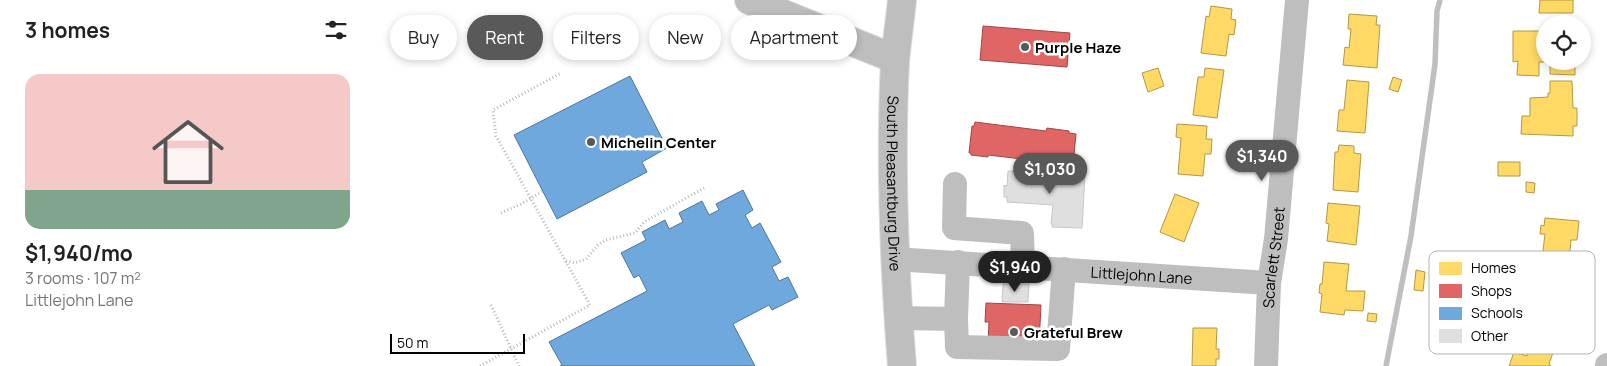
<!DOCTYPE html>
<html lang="en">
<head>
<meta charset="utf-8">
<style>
  body { margin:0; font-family:Manrope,sans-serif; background:#f6f6f6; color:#222; height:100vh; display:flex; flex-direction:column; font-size:19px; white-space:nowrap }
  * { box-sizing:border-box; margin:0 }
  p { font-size:16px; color:#767676 }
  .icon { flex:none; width:28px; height:28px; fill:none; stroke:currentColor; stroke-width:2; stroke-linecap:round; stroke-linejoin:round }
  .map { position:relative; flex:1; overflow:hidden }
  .side { display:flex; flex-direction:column; background:#fff; width:375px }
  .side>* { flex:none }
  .guide { position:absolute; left:15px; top:15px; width:475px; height:45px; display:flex; gap:10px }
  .buttons { position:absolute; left:1161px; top:15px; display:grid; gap:10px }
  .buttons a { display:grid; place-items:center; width:55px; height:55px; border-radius:50%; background:#fff; box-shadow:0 2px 8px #0003; font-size:25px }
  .scale { position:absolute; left:15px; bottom:12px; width:135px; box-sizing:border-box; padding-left:5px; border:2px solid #000; border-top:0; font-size:14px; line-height:18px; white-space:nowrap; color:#000; -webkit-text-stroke:4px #fff; paint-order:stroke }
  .price { position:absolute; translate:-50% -42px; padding:0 11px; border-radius:18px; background:#595959; color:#fff; font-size:16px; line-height:32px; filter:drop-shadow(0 1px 2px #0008) }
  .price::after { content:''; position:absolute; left:50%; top:30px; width:15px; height:11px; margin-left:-8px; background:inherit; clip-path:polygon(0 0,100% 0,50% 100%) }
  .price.current { background:#222; color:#fff }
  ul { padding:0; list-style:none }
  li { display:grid; align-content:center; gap:10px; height:265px; padding:0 25px }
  li span { display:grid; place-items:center; height:155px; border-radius:15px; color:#555 }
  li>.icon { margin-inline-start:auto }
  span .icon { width:90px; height:90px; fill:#fffc; stroke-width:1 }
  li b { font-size:21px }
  h2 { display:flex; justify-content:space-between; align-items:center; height:60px; padding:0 25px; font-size:21px }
  .tag { padding:0 18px; border-radius:22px; background:#fff; box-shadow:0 2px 8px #0003; font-size:18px; line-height:45px }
  .tag.current { background:#595959; color:#fff }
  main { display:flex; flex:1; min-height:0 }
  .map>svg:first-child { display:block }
  .homes { fill:#ffd966; stroke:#b29847 }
  .shops { fill:#e06666; stroke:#9d4747 }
  .schools { fill:#6fa8dc; stroke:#4e769a }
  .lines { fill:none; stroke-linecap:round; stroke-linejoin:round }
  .stream { stroke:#bfbfbf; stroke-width:5.5 }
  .building { fill:#dfdfdf; stroke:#c7c7c7 }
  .major-casing { stroke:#dbdbdb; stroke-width:30 }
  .path { stroke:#b9b9b9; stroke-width:3; stroke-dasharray:1 2.5; stroke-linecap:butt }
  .minor { stroke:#bebebe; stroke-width:24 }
  .major { stroke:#bebebe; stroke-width:28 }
  .poi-dot { fill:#595959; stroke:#fff; stroke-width:2 }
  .labels { text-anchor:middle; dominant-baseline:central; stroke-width:5; stroke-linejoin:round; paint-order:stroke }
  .poi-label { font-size:15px; font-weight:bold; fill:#000; stroke:#fff; text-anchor:start }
  .street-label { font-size:15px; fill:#000; stroke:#fff }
  .key { fill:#fff; stroke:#b2b2b2; stroke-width:1 }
  .key-label { font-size:14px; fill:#000 }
</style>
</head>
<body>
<main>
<section class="side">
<h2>3 homes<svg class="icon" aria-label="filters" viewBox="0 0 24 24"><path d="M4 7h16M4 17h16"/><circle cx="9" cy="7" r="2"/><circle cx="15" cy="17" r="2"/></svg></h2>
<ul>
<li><span style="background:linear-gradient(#f6c9c9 75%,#7fa58c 0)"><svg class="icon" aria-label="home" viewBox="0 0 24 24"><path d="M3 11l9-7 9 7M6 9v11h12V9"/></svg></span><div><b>$1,940/mo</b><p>3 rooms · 107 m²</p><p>Littlejohn Lane</p></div></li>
</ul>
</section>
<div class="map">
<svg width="1232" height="366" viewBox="0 0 1232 366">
  <rect width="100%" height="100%" fill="#fff"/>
  <path class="homes" d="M1165 0H1198V13H1164Z
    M836 6 857 9 856 19 861 20 859 35 854 34 851 56 826 53 831 16 834 17Z
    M974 14 1002 16 1001 25H1005L1002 68 968 65 970 47 974 48 976 29H973Z
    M1138 31H1170V62H1164V76L1142 75 1143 61 1138 62Z
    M1175 61H1200V75L1175 74Z
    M783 68 789 86 773 92 767 73Z
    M830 68 849 70 842 118 818 115 823 77H829Z
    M1018 77 1027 80 1023 92 1014 89Z
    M972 80 994 82 990 133 962 131 964 110H969Z
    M1175 81H1197L1198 108H1202V126H1198V136L1146 134 1147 116H1155V98L1173 97V93H1175Z
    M802 124 832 126 831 139H837L836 154H830L828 176 803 174 806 138 801 137Z
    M964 145 979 146V153L986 154 983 192 958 190 960 152H963Z
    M1123 162H1145V176H1123Z
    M1151 182 1160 183 1159 193 1151 192Z
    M800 194 824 203 809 242 785 232Z
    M953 203 985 206 981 245 952 241 954 224 951 223Z
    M1170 218 1204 221 1202 240H1196L1194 262 1167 259 1170 234H1165L1166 225 1169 226Z
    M949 262 974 264 971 291H990L988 311 970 310 969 315 945 312 947 294 944 293 945 284H947Z
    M1041 270 1050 272 1048 291 1039 290Z
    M993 313 1002 314 1001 322 992 321Z
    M818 328H842L841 349H844V359H841V366H817Z
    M1158 340 1180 347 1174 364 1176 366H1134L1139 352 1152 356Z"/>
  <path class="shops" d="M608 26 695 33 692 67 605 60Z
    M600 122 671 131 672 128 694 131V133L701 134 698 165 613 155V157L596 155V153H594L597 126H599Z
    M611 303 666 305 664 345 613 343 614 322H610Z"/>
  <path class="schools" d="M255 76 292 148 267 162 272 172 182 219 139 135Z
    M368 190 378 210 370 215 377 228 385 223 406 262 397 267 404 281 413 277 423 297 397 310 394 305 358 324 380 366H185L187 365 174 342 272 291 264 275 259 278 246 253 271 240 267 232 290 220 294 229 308 222 304 213 327 201 334 215 344 210 341 204Z"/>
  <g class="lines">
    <path class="stream" d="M1011 366 1036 236 1060 64 1062 11 1065 0"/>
  </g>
  <path class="building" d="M633 171 710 175 707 228 677 227 678 225 676 224 678 205 632 202V197H629V185L632 186Z
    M628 284H654L653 302H627Z"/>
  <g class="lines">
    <g class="major-casing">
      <g id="major">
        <path d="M374 0 520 59"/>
        <path id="s3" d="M527 0C525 20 522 40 520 61 515 162 519 265 527 366"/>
      </g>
    </g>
    <path class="path" d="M126 213 146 204 168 191
      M191 261 200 263 211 259 223 245 231 240 260 233 269 222 329 188
      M116 305 144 366
      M105 366 215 305 121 136 118 110 186 73"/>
    <g class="minor">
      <path d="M580 184 579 228 647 233 648 266"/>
      <path id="s1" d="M519 259 894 283"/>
      <path d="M523 318 581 319 583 262"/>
      <path d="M581 319 582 347 683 349 689 269"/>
      <path id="s2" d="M891 366 894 283 901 239 922 0"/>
      <path d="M1232 366V365"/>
    </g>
    <use href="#major" class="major"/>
  </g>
  <g class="poi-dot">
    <circle cx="650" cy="47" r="5"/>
    <circle cx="216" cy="142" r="5"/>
    <circle cx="639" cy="332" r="5"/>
  </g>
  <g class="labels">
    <g class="poi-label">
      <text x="660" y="47">Purple Haze</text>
      <text x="226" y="142">Michelin Center</text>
      <text x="649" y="332">Grateful Brew</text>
    </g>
    <g class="street-label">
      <text stroke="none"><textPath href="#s3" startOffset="184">South Pleasantburg Drive</textPath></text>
      <text stroke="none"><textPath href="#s2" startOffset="109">Scarlett Street</textPath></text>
      <text stroke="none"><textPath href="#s1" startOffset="248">Littlejohn Lane</textPath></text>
    </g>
  </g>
  <rect x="1054" y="251" width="166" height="103" rx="8" class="key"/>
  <rect x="1064" y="262" width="23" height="13" fill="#ffd966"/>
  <rect x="1064" y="284" width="23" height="14" fill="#e06666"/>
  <rect x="1064" y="307" width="23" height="13" fill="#6fa8dc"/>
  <rect x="1064" y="329" width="23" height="14" fill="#dfdfdf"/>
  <g class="key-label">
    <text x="1096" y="273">Homes</text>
    <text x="1096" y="296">Shops</text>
    <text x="1096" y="318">Schools</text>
    <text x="1096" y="341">Other</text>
  </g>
</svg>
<div class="buttons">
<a><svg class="icon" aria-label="locate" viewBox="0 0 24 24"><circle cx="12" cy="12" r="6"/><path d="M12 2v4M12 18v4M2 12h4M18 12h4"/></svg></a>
</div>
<div class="scale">50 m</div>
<b class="price" style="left:887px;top:182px">$1,340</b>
<b class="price" style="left:675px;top:195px">$1,030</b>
<b class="price current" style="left:640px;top:293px">$1,940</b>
<div class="guide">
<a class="tag">Buy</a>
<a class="tag current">Rent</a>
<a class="tag">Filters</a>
<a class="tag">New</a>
<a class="tag">Apartment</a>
</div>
</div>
</main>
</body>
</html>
